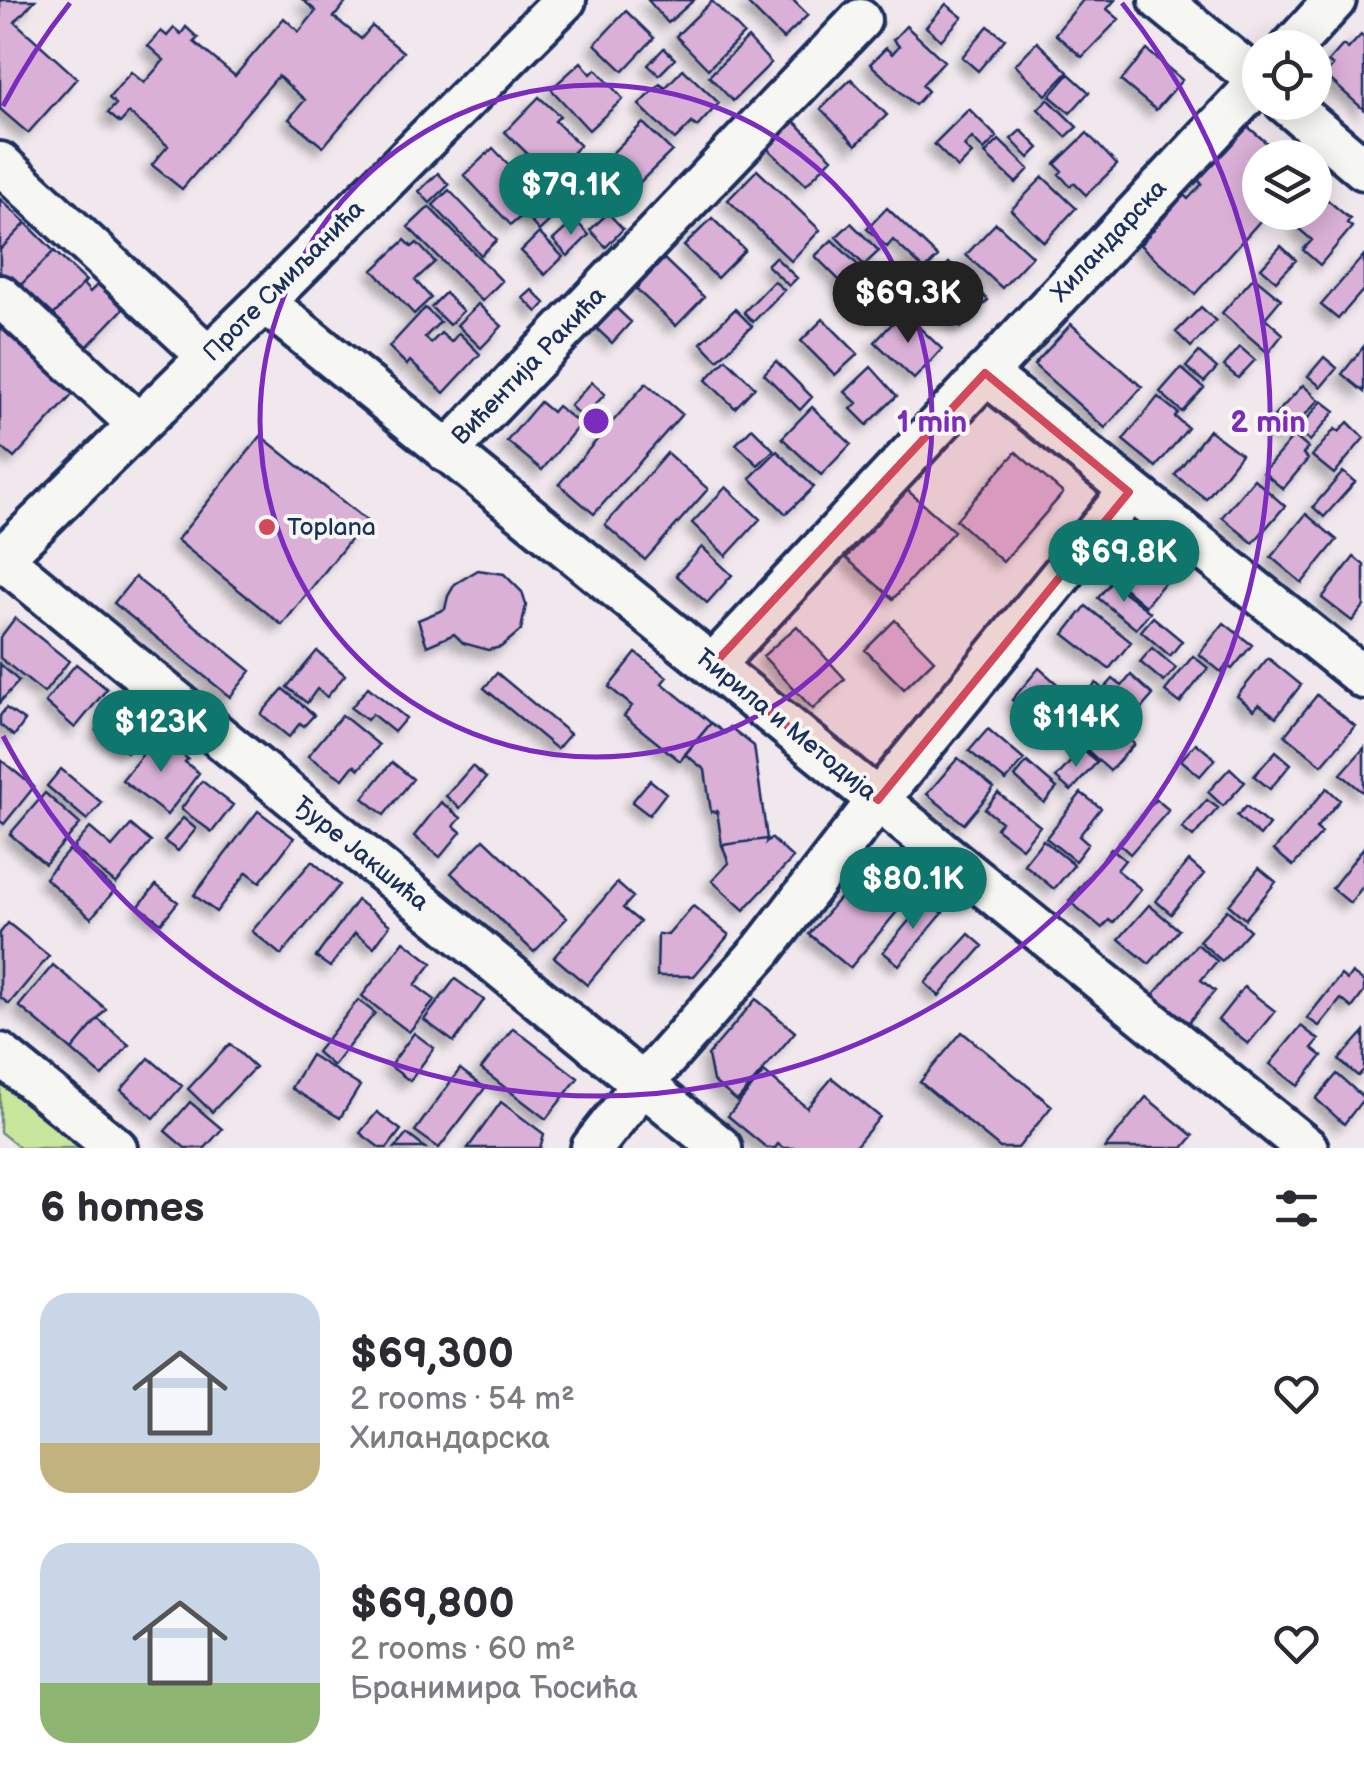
<!DOCTYPE html>
<html lang="en">
<head>
<meta charset="utf-8">
<style>
  body { margin:0; font-family:"Balsamiq Sans",sans-serif; background:#f2f2f3; color:#2b2b33; height:100vh; display:flex; flex-direction:column; font-size:38px; white-space:nowrap }
  * { box-sizing:border-box; margin:0 }
  p { font-size:32px; color:#7c7c81 }
  .icon { flex:none; width:55px; height:55px; fill:none; stroke:currentColor; stroke-width:2; stroke-linecap:round; stroke-linejoin:round }
  .map { position:relative; height:1148px; overflow:hidden }
  .drawer { display:flex; flex-direction:column; background:#fff; flex:1 }
  .drawer>* { flex:none }
  .controls { position:absolute; left:1242px; top:30px; display:grid; gap:20px }
  .controls a { display:grid; place-items:center; width:90px; height:90px; border-radius:50%; background:#fff; box-shadow:0 5px 25px #0003; font-size:50px }
  .price { position:absolute; translate:-50% -85px; padding:0 22px; border-radius:35px; background:#0f766e; color:#fff; font-size:32px; line-height:65px; filter:drop-shadow(0 2px 5px #0008) }
  .price::after { content:''; position:absolute; left:50%; top:60px; width:30px; height:22px; margin-left:-15px; background:inherit; clip-path:polygon(0 0,100% 0,50% 100%) }
  .price.active { background:#222; color:#fff }
  ul { padding:0; list-style:none }
  li { display:flex; align-items:center; gap:30px; height:250px; padding:0 40px }
  li span { display:grid; place-items:center; flex:none; width:280px; height:200px; border-radius:30px; color:#555 }
  li>.icon { margin-inline-start:auto }
  span .icon { width:120px; height:120px; fill:#fffc; stroke-width:1 }
  li b { font-size:42px }
  h2 { display:flex; justify-content:space-between; align-items:center; height:120px; padding:0 40px; font-size:42px }
  .map>svg:first-child { display:block }
  .green { fill:#c9e69d; stroke:#728a7e; stroke-width:2.5 }
  .building { fill:#dab0d7; stroke:#1b2f5e; stroke-width:2.5; filter:url(#shadow) }
  .lines { fill:none; stroke-linecap:round; stroke-linejoin:round }
  .minor-casing { stroke:#1b2f5e; stroke-width:48 }
  .minor { stroke:#f6f6f2; stroke-width:40 }
  .marked { fill:#d1495b; fill-opacity:0.2; stroke:#d1495b; stroke-width:8; stroke-linejoin:round }
  .ring { fill:none; stroke:#7b2cbf; stroke-width:5 }
  .poi-dot { fill:#d1495b; stroke:#f6f6f2; stroke-width:4 }
  .labels { text-anchor:middle; dominant-baseline:central; stroke-width:8; stroke-linejoin:round; paint-order:stroke }
  .street-label { font-size:25px; fill:#1b2f5e; stroke:#f6f6f2 }
  .poi-label { font-size:25px; fill:#1b2f5e; stroke:#f6f6f2; text-anchor:start }
  .centre { fill:#7b2cbf; stroke:#f6f6f2; stroke-width:5 }
  .ring-label { font-size:30px; text-anchor:middle; font-weight:bold; fill:#7b2cbf; stroke:#f6f6f2; stroke-width:8; stroke-linejoin:round; paint-order:stroke }
</style>
</head>
<body>
<div class="map">
<svg width="1364" height="1148" viewBox="0 0 1364 1148">
  <defs>
    <filter id="shadow"><feDropShadow dx="-7" dy="7" stdDeviation="5" flood-color="#0004"/></filter>
  </defs>
  <rect width="100%" height="100%" fill="#f0e8ed"/>
  <filter id="ink" filterUnits="userSpaceOnUse"><feTurbulence type="fractalNoise" baseFrequency=".01" numOctaves="2"/><feDisplacementMap in="SourceGraphic" scale="20" xChannelSelector="R" yChannelSelector="G"/><feConvolveMatrix kernelMatrix="1 2 1 2 8 2 1 2 1" color-interpolation-filters="sRGB"/></filter>
  <g filter="url(#ink)">
    <path class="green" d="M0 1067 99 1148H20L0 1132Z"/>
    <path class="building" d="M0 0H35L15 22 77 78 28 133 0 109Z
      M303 0H348L334 17 361 39 372 26 403 52 323 147 289 119 305 100 278 76 182 189 152 165 168 146 129 113 120 123 108 113 116 104 109 98 131 72 144 83 164 60 148 46 161 31 167 36 174 28 181 34 186 27 198 38 194 42 235 76 284 18 299 32 316 11Z
      M648 0H694L668 23Z
      M752 0H793L808 15 783 39 748 4Z
      M1083 0H1115L1107 9 1119 19 1082 57 1055 34Z
      M712 1 744 34 708 69 676 36Z
      M946 4 962 17 941 40 926 27Z
      M626 11 654 38 623 71 595 44Z
      M906 26 944 61 922 85 928 91 915 105 870 64 886 48 892 54 899 46 893 40Z
      M988 26 1005 39 978 71 962 57Z
      M1361 35 1364 38V110L1325 75 1333 66 1328 62 1343 45 1348 49Z
      M748 38 771 63 733 101 709 76Z
      M1037 42 1068 72 1046 95 1015 65Z
      M664 48 675 59 659 75 648 65Z
      M1147 50 1182 80 1156 110 1121 81Z
      M581 62 591 74 596 69 623 99 589 130 551 89Z
      M683 69 719 103 697 127 692 123 675 140 639 105 660 84 665 88Z
      M1069 74 1089 92 1070 113 1050 96Z
      M851 79 887 115 856 145 821 109Z
      M539 97 560 116 555 121 580 145 573 152 588 166 565 190 505 132Z
      M1048 99 1077 127 1066 137 1038 109Z
      M969 109 997 137 984 150 972 138 964 146 972 154 958 168 934 144Z
      M794 121 832 158 806 185 768 149Z
      M643 123 672 151 635 187 607 158Z
      M1246 125 1268 144 1264 149 1274 158H1260V212H1268L1195 294 1140 245 1184 195 1188 199 1202 184 1197 179Z
      M1021 130 1039 148 1029 158 1011 139Z
      M1087 133 1117 165 1086 195 1074 183 1070 186 1059 174 1062 171 1055 164Z
      M999 140 1029 169 1016 183 985 154Z
      M493 148 556 215 539 231 524 214 511 225 464 175Z
      M597 164 627 189 611 208 581 183Z
      M757 170 820 230 791 261 728 200Z
      M438 173 449 185 430 203 419 191Z
      M1043 177 1076 208 1044 242 1011 210Z
      M449 190 497 240 481 255 433 205Z
      M1324 197 1350 219 1347 223 1352 227 1320 265 1303 250 1312 240 1298 228 1311 212H1315Z
      M0 199 26 223 0 250Z
      M429 207 502 281 482 301 408 227Z
      M887 208 938 257 925 270 893 240 887 247 867 229Z
      M608 213 623 229 606 247 590 230Z
      M712 218 745 250 717 278 684 246Z
      M575 220 589 235 568 256 553 240Z
      M26 223 54 251 14 292 0 278V250Z
      M851 223 879 251 864 265 836 237Z
      M996 223 1032 256 1002 288 966 255Z
      M539 233 563 257 545 275 521 251Z
      M405 240 412 247 417 243 435 262 415 280 431 298 414 314 373 270Z
      M832 240 861 268 844 285 815 256Z
      M1281 246 1296 260 1276 281 1261 268Z
      M54 251 86 281 45 324 14 292Z
      M1364 255V289L1338 319 1321 305Z
      M775 257 797 278 789 286 767 265Z
      M664 259 704 297 676 326 636 289Z
      M949 263 988 300 961 328 922 292Z
      M867 270 894 299 877 314 868 305 864 307 846 288Z
      M1254 277 1281 299 1265 318 1283 334 1268 353 1222 313Z
      M774 281 784 290 753 322 744 312Z
      M100 282 126 306 79 355 45 324 83 284 90 292Z
      M532 290 545 303 537 312 523 298Z
      M445 293 463 311 449 325 431 307Z
      M478 304 502 326 481 348 457 325Z
      M614 306 631 322 612 343 595 327Z
      M1201 307 1216 321 1191 347 1176 332Z
      M425 308 440 322 425 337 431 343 441 333 451 342 459 333 480 354 444 393 410 361 407 365 389 347Z
      M735 309 752 326 718 360 701 343Z
      M903 312 942 349 914 379 875 342Z
      M823 319 858 354 835 375 801 341Z
      M1071 324 1142 387 1105 428 1034 365Z
      M0 327 73 394 14 458 0 446Z
      M1364 346V392L1342 374Z
      M1240 347 1255 360 1238 378 1224 366Z
      M1199 352 1217 368 1204 382 1186 367Z
      M1324 357 1337 368 1321 387 1308 376Z
      M726 359 755 387 735 408 706 380Z
      M776 361 812 397 800 410 764 374Z
      M871 367 897 396 867 425 851 409 857 403 845 392Z
      M1181 368 1204 388 1182 412 1160 392Z
      M592 382 605 394 583 418 570 406Z
      M646 383 682 414 594 514 559 484Z
      M1303 385 1319 400 1283 438 1267 424Z
      M1158 397 1178 413 1175 417 1188 428 1156 467 1123 440Z
      M1322 401 1335 411 1310 441 1298 430Z
      M540 402 552 412 557 406 580 424 542 470 507 441Z
      M812 407 851 444 821 475 782 438Z
      M1348 422 1364 438 1334 474 1312 456 1335 429 1339 432Z
      M752 428 774 450 758 465 736 444Z
      M1209 430 1241 454 1206 499 1175 475Z
      M261 436 366 520 282 625 177 540Z
      M1294 436 1308 448 1303 454 1308 459 1283 489 1263 472Z
      M777 451 814 487 786 514 750 478Z
      M1016 452 1063 493 1003 562 956 520Z
      M667 453 708 489 645 560 605 525Z
      M1343 472 1355 482 1324 517 1313 507Z
      M1254 479 1285 506 1253 543 1222 517Z
      M726 487 760 519 726 556 692 523Z
      M907 490 954 531 893 599 846 558Z
      M1306 514 1337 540 1302 583 1271 557Z
      M702 547 732 575 707 603 676 575Z
      M1136 547 1171 575 1145 606 1111 577Z
      M1354 557 1364 565V606L1352 621 1322 598Z
      M478 570 504 574 522 592 526 605 521 630 501 647 488 650 463 643 454 634 427 646 418 620 445 609 448 596 455 584Z
      M135 577 251 671 230 697 114 603Z
      M1111 582 1150 612 1136 629 1098 598Z
      M1086 606 1131 642 1109 669 1064 634Z
      M1153 617 1182 641 1170 656 1141 631Z
      M15 618 69 661 44 693 0 658V638Z
      M895 620 934 660 904 689 865 650Z
      M1224 623 1252 645 1232 669 1226 665 1221 672 1199 654Z
      M797 626 845 679 813 709 763 656Z
      M1152 648 1176 668 1164 682 1140 662Z
      M317 651 345 675 327 697 317 689 307 703 287 687Z
      M636 653 667 677 662 683 711 723 680 761 624 716 632 706 609 687Z
      M1193 656 1208 668 1180 703 1165 691Z
      M1268 658 1301 685 1276 717 1259 704 1254 710 1237 696Z
      M0 664 19 681 0 702Z
      M76 664 107 689 75 728 45 702Z
      M1039 668 1070 695 1043 726 1012 700Z
      M497 673 570 734 557 749 484 688Z
      M1131 675 1153 695 1123 729 1085 695 1096 683 1103 690 1113 679 1122 686Z
      M368 687 406 718 394 732 372 714 367 720 351 708Z
      M283 689 314 715 304 726 300 723 289 737 261 714Z
      M1317 695 1355 726 1322 765 1285 735Z
      M1080 696 1134 744 1110 771 1087 750 1095 741 1064 714Z
      M118 699 149 721 127 752 96 731Z
      M6 708 25 721 14 736 0 725V716Z
      M342 715 379 745 359 769 354 765 343 779 308 756Z
      M711 723 725 733 730 727 754 746 767 839 722 845 717 811 711 812 705 770 685 754Z
      M988 729 1024 760 1006 781 969 751Z
      M158 735 188 759 185 762 199 773 167 815 122 780Z
      M1196 743 1215 759 1200 776 1181 760Z
      M1364 748V793L1341 774Z
      M1082 749 1097 762 1071 791 1056 778Z
      M1276 751 1291 764 1270 789 1254 776Z
      M958 758 994 788 964 824 927 794Z
      M1 760 34 787 4 824 0 821Z
      M392 762 413 779 384 815 363 798Z
      M1027 762 1057 788 1044 803 1015 777Z
      M472 766 486 778 460 808 446 796Z
      M1230 768 1245 782 1223 806 1208 792Z
      M61 769 102 803 87 820 47 786Z
      M650 780 666 793 649 815 632 802Z
      M202 781 233 805 212 832 181 809Z
      M1327 788 1340 800 1316 828 1322 833 1293 866 1274 850Z
      M45 793 80 824 45 864 10 834Z
      M998 793 1040 826 1022 848 996 828 1001 822 985 809Z
      M1081 793 1101 808 1079 836 1088 844 1075 861 1046 838Z
      M1156 799 1169 810 1130 854 1118 843Z
      M1207 800 1218 808 1193 837 1182 828Z
      M441 802 461 818 454 826 461 832 440 857 414 836Z
      M1246 806 1269 825 1260 836 1237 816Z
      M258 811 294 838 260 882 247 872 216 912 194 895Z
      M183 818 196 829 178 851 164 841Z
      M131 825 151 842 116 884 73 848 90 828 112 847Z
      M771 838 793 858 744 910 712 881 729 863 722 845 767 839 766 843Z
      M484 839 567 918 534 952 451 873Z
      M1043 840 1074 865 1054 889 1024 864Z
      M1364 847V885L1350 903 1332 888Z
      M1111 849 1125 860 1117 870 1141 889 1113 923 1109 920 1102 928 1069 901Z
      M69 850 115 890 91 918 45 878Z
      M312 861 340 885 281 955 252 931Z
      M1189 861 1204 874 1171 914 1156 901Z
      M1259 868 1276 882 1245 919 1229 905Z
      M904 869 921 883 850 968 809 934 862 872Z
      M617 883 633 897 623 908 640 922 587 985 554 957Z
      M156 885 178 902 161 923 139 906Z
      M927 899 943 913 899 965 883 952Z
      M357 900 390 925 374 947 355 933 330 967 316 957Z
      M1149 905 1179 930 1149 964 1119 939Z
      M693 906 729 935 694 976H657L658 934 668 935Z
      M1227 910 1250 930 1222 961 1199 941Z
      M8 923 49 956 9 1004 0 997V933Z
      M969 934 983 946 939 996 925 983Z
      M404 941 432 963 415 985 435 1000 409 1032 362 996Z
      M1197 944 1217 961 1201 980 1215 991 1187 1024 1153 995Z
      M53 965 106 1009 72 1050 19 1006Z
      M1352 973 1364 982V992L1352 1008 1341 999 1319 1026 1307 1018 1341 975 1347 980Z
      M455 979 484 1000 454 1042 424 1020Z
      M1244 987 1275 1011 1248 1044 1218 1020Z
      M756 999 795 1032 737 1101 713 1081 708 1055Z
      M358 1000 375 1013 333 1066 317 1052Z
      M98 1019 129 1045 102 1076 72 1050Z
      M1301 1026 1319 1040 1312 1048 1322 1056 1298 1086 1270 1064Z
      M513 1028 578 1078 546 1119 481 1069Z
      M962 1032 1052 1106 1018 1148H1000L920 1082Z
      M1364 1032V1070L1358 1076 1339 1060Z
      M414 1033 434 1048 410 1081 390 1066Z
      M230 1044 255 1067 212 1112 188 1089Z
      M311 1055 360 1086 340 1118 291 1088Z
      M149 1058 182 1086 154 1118 121 1090Z
      M460 1069 485 1088 439 1148 415 1131Z
      M764 1072 807 1108 832 1078 880 1117 854 1148H783L778 1144 775 1148H767L728 1116Z
      M1337 1074 1364 1098 1344 1124 1316 1099Z
      M1146 1097 1193 1136 1183 1148H1105Z
      M190 1102 222 1129 205 1148H185L165 1131Z
      M501 1102 544 1134 540 1148H468Z
      M377 1112 401 1130 387 1148H380L360 1133Z
      M407 1134 425 1148H395Z"/>
    <g class="lines">
      <g class="minor-casing">
        <path id="minor" d="M1160 0 1260 82
          M1291 48 1335 0
          M1285 102 1364 169
          M0 163 208 356
          M0 296 138 424
          M264 302 1307 1148
          M985 373 1364 678
          M447 452 860 20
          M1 558 721 1148
          M0 560 258 308 565 0
          M713 665 1260 81
          M0 1054 116 1148
          M592 1148 642 1085 762 950 878 800 1129 492"/>
      </g>
      <use href="#minor" class="minor"/>
    </g>
  </g>
  <path class="marked" d="M985 373 1129 492 878 800 713 665Z"/>
  <g class="ring">
    <circle cx="596" cy="421" r="336"/>
    <path d="M3 106A672 672 0 0 1 70 3M1122 3A672 672 0 1 1 3 736"/>
  </g>
  <circle class="poi-dot" cx="267" cy="527" r="10"/>
  <g class="labels">
    <g class="street-label">
      <text transform="translate(1109 241) rotate(-47)">Хиландарска</text>
      <text transform="translate(284 281) rotate(-45)">Проте Смиљанића</text>
      <text transform="translate(529 366) rotate(-46)">Вићентија Ракића</text>
      <text transform="translate(786 725) rotate(39)">Ћирила и Методија</text>
      <text transform="translate(361 854) rotate(39)">Ђуре Јакшића</text>
    </g>
    <g class="poi-label">
      <text x="287" y="527">Toplana</text>
    </g>
  </g>
  <circle cx="596" cy="421" r="15" class="centre"/>
  <g class="ring-label">
    <text x="932" y="432">1 min</text>
    <text x="1268" y="432">2 min</text>
  </g>
</svg>
<div class="controls">
<a><svg class="icon" aria-label="locate" viewBox="0 0 24 24"><circle cx="12" cy="12" r="6"/><path d="M12 2v4M12 18v4M2 12h4M18 12h4"/></svg></a>
<a><svg class="icon" aria-label="layers" viewBox="0 0 24 24"><path d="M12 4l9 5-9 5-9-5zM3 14l9 5 9-5"/></svg></a>
</div>
<b class="price" style="left:571px;top:238px">$79.1K</b>
<b class="price active" style="left:908px;top:346px">$69.3K</b>
<b class="price" style="left:1124px;top:605px">$69.8K</b>
<b class="price" style="left:1076px;top:770px">$114K</b>
<b class="price" style="left:161px;top:775px">$123K</b>
<b class="price" style="left:913px;top:932px">$80.1K</b>
</div>
<section class="drawer">
<h2>6 homes<svg class="icon" aria-label="filters" viewBox="0 0 24 24"><path d="M4 7h16M4 17h16"/><circle cx="9" cy="7" r="2"/><circle cx="15" cy="17" r="2"/></svg></h2>
<ul>
<li><span style="background:linear-gradient(#c9d6e8 75%,#c2b280 0)"><svg class="icon" aria-label="home" viewBox="0 0 24 24"><path d="M3 11l9-7 9 7M6 9v11h12V9"/></svg></span><div><b>$69,300</b><p>2 rooms · 54 m²</p><p>Хиландарска</p></div><svg class="icon" aria-label="heart" viewBox="0 0 24 24"><path d="M12 20l-8-8c-3-5 5-10 8-4 3-6 11-1 8 4z"/></svg></li>
<li><span style="background:linear-gradient(#c9d6e8 70%,#8fb573 0)"><svg class="icon" aria-label="home" viewBox="0 0 24 24"><path d="M3 11l9-7 9 7M6 9v11h12V9"/></svg></span><div><b>$69,800</b><p>2 rooms · 60 m²</p><p>Бранимира Ћосића</p></div><svg class="icon" aria-label="heart" viewBox="0 0 24 24"><path d="M12 20l-8-8c-3-5 5-10 8-4 3-6 11-1 8 4z"/></svg></li>
</ul>
</section>
</body>
</html>
